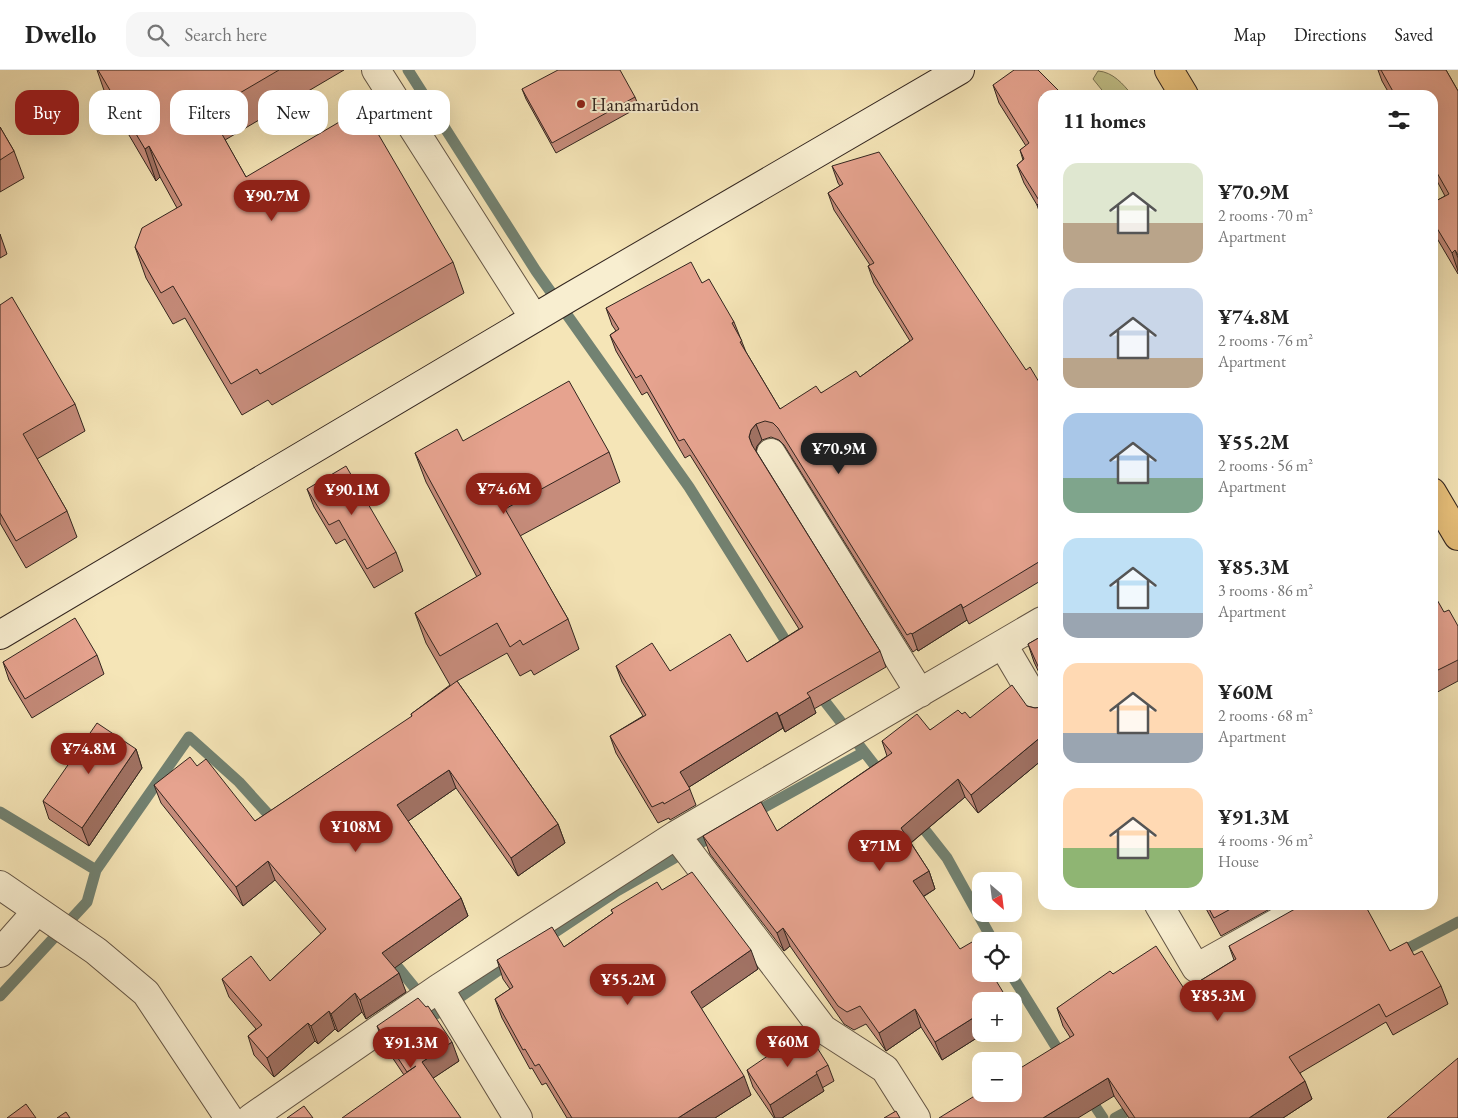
<!DOCTYPE html>
<html lang="en">
<head>
<meta charset="utf-8">
<style>
  body { margin:0; font-family:"EB Garamond",serif; background:#f6f6f6; color:#222; height:100vh; display:flex; flex-direction:column; font-size:19px; white-space:nowrap }
  * { box-sizing:border-box; margin:0 }
  p { font-size:16px; color:#767676 }
  .icon { flex:none; width:28px; height:28px; fill:none; stroke:currentColor; stroke-width:2; stroke-linecap:round; stroke-linejoin:round }
  .map { position:relative; flex:1; overflow:hidden }
  .details { position:absolute; left:1038px; top:20px; width:400px; height:820px; display:flex; flex-direction:column; background:#fff; border-radius:15px; box-shadow:0 5px 20px #0002 }
  .details>* { flex:none }
  .hud { position:absolute; left:15px; top:20px; width:475px; height:45px; display:flex; gap:10px }
  .needle { width:32px; rotate:152deg }
  .buttons { position:absolute; left:972px; top:802px; display:grid; gap:10px }
  .buttons a { display:grid; place-items:center; width:50px; height:50px; border-radius:10px; background:#fff; box-shadow:0 5px 20px #0002; font-size:25px }
  .price { position:absolute; translate:-50% -42px; padding:0 11px; border-radius:18px; background:#8f2418; color:#fff; font-size:16px; line-height:32px; filter:drop-shadow(0 1px 2px #0008) }
  .price::after { content:''; position:absolute; left:50%; top:30px; width:15px; height:11px; margin-left:-8px; background:inherit; clip-path:polygon(0 0,100% 0,50% 100%) }
  .price.selected { background:#222; color:#fff }
  ul { padding:0; list-style:none }
  li { display:flex; align-items:center; gap:15px; height:125px; padding:0 25px }
  li span { display:grid; place-items:center; flex:none; width:140px; height:100px; border-radius:15px; color:#555 }
  li>.icon { margin-inline-start:auto }
  span .icon { width:60px; height:60px; fill:#fffc; stroke-width:1 }
  li b { font-size:21px }
  h2 { display:flex; justify-content:space-between; align-items:center; height:60px; padding:0 25px; font-size:21px }
  .chip { padding:0 18px; border-radius:15px; background:#fff; box-shadow:0 5px 20px #0002; font-size:18px; line-height:45px }
  .chip.selected { background:#8f2418; color:#fff }
  header { display:flex; align-items:center; gap:30px; box-sizing:border-box; height:70px; padding:0 25px; background:#fff; border-bottom:1px solid #e0e0e0 }
  header strong { font-size:24px }
  nav { display:flex; gap:28px; margin-inline-start:auto; font-size:18px }
  .search { width:350px; height:45px; background:#f6f6f6; display:flex; align-items:center; gap:12px; box-sizing:border-box; padding:0 18px; border-radius:15px; color:#767676; font-size:19px }
  .map>svg:first-child { display:block }
  .green { fill:#c3c289; stroke:#7a7454 }
  .lines { fill:none; stroke-linecap:round; stroke-linejoin:round }
  .stream { stroke:#728272; stroke-width:11 }
  .street-casing { stroke:#635545; stroke-width:30 }
  .secondary-casing { stroke:#32251f; stroke-width:30 }
  .primary-casing { stroke:#32251f; stroke-width:30 }
  .street { stroke:#f8eed0; stroke-width:28 }
  .secondary { stroke:#f8eed0; stroke-width:28 }
  .primary { stroke:#eac27c; stroke-width:28 }
  .wall { fill:#c68c7b; stroke:#32251f }
  .shaded-wall { fill:#a17264; stroke:#32251f }
  .building { fill:#e6a38f; stroke:#32251f }
  .poi-dot { fill:#8f2418; stroke:#f8eed0; stroke-width:2 }
  .labels { text-anchor:middle; dominant-baseline:central; stroke-width:4; stroke-linejoin:round; paint-order:stroke }
  .poi-label { font-size:19px; fill:#32251f; stroke:#f8eed0; text-anchor:start }
</style>
</head>
<body>
<header>
<strong>Dwello</strong>
<div class="search"><svg class="icon" aria-label="search" viewBox="0 0 24 24"><circle cx="10" cy="10" r="6"/><path d="M15 15l6 6"/></svg>Search here</div>
<nav><a>Map</a><a>Directions</a><a>Saved</a></nav>
</header>
<div class="map">
<svg width="1458" height="1048" viewBox="0 0 1458 1048">
  <rect width="100%" height="100%" fill="#f5e5b7"/>
  <filter id="stains"><feTurbulence type="fractalNoise" baseFrequency=".004" numOctaves="4"/><feColorMatrix values="0 0 0 0 .2 0 0 0 0 .09 0 0 0 0 .02 0 0 0 .5 -.17"/></filter>
  <radialGradient id="worn" r=".72"><stop offset=".6" stop-color="#630" stop-opacity="0"/><stop offset="1" stop-color="#630" stop-opacity=".3"/></radialGradient>
  <path class="green" d="M1098 1C1113 2 1123 14 1132 25H1106L1093 9Z"/>
  <g class="lines">
    <path class="stream" d="M408 0 536 201 689 417 792 581
      M816 620 883 706
      M0 742 96 800
      M752 744 864 682
      M917 750 947 788 993 871
      M542 871 617 821 718 763
      M1397 884 1458 852
      M388 885 436 944 512 891
      M1011 904 1063 988
      M0 926 87 832 96 800 189 667 239 712 277 754
      M1087 1024 1103 1048
      M1115 1048 1137 1036"/>
    <g class="street-casing">
      <path id="street" d="M376 0 534 248
        M771 383 920 623
        M1003 575 1042 641
        M676 765 823 959 885 999 916 1048
        M0 815 96 881 146 923 229 1048
        M1159 835 1196 898 1309 835
        M0 883 37 841
        M439 918 518 1048
        M251 1048 439 918 676 765 1042 551"/>
    </g>
    <g class="secondary-casing">
      <path id="secondary" d="M0 565 570 227 960 0"/>
    </g>
    <g class="primary-casing">
      <path id="primary" d="M1169 0 1184 25
        M1432 422 1458 466"/>
    </g>
    <use href="#street" class="street"/>
    <use href="#secondary" class="secondary"/>
    <use href="#primary" class="primary"/>
  </g>
  <path class="wall" d="M97 0H344L225 70 246 107 453 192 464 223 272 335 268 330 242 345 185 248 173 254 146 208 135 177 177 138 160 107 156 111 106 26Z
    M1378 0H1446L1458 21V204L1435 165 1432 158V133L1445 126 1437 111 1432 100V25H1390L1382 11Z
    M993 15 1042 25V150L1037 135 1024 113 1017 95 1023 90 1020 80 1026 76 999 33Z
    M522 19 635 27 639 37 556 83 526 29Z
    M0 57 14 81 24 108 0 122Z
    M832 96 1042 317V510L969 554 967 550 918 581 917 579 913 582 784 375 779 370 771 367 762 370 757 376 756 381 880 581 886 597 814 639 816 643 785 662 783 658 689 717 696 735 670 750 669 748 658 753 616 683 610 666 643 646 622 612 616 596 670 601 747 592 799 559 690 385 685 388 647 322 642 325 616 281 610 265 616 261 612 255 606 238 702 213 734 252 746 282 780 339 821 323 860 307 910 271 874 213 868 196 870 195 834 140 828 123 840 116 838 113Z
    M0 164 7 184 0 188Z
    M0 235 75 334 85 361 37 389 67 441 77 467 26 498 0 453Z
    M463 371 609 382 620 412 520 466 568 549 579 579 534 605 531 600 520 606 507 583 457 611 558 754 565 773 518 806 456 718 408 751 461 828 468 846 394 898 406 922 366 949 362 942 338 962 335 959 318 974 315 971 274 1007 254 985 248 966 256 959 229 927 222 909 270 911 321 864 275 810 243 836 161 733 154 715 197 696 255 751 412 647 411 644 450 615 426 573 415 543 477 507 426 412 415 383Z
    M307 419 396 482 403 501 374 518 345 469 336 474 314 437Z
    M1432 530 1458 556V611L1432 625Z
    M1042 566V609L1034 592 1028 574Z
    M97 585 104 604 32 648 9 610 3 592Z
    M1027 636 1035 638 1042 637V690L978 743 965 727 911 773 929 801 935 819 923 827 981 964H983L942 990 921 957 886 981 866 954 854 960 844 954 790 876 784 881 710 784 703 766 777 761 887 686 882 671 930 660 962 644 970 648Z
    M136 679 142 698 89 776 49 749 43 731Z
    M662 820 758 899 701 938 751 1025 715 1048H567L546 1013 542 1015 532 998 530 999 502 948 495 929 510 919 503 909 497 890 564 877 613 843 611 840Z
    M1204 835H1277L1221 866Z
    M1229 876 1390 881 1414 885 1441 916 1448 934 1393 965 1386 952 1300 1003 1312 1029 1283 1048H1129L1114 1026 1070 967 1063 956 1057 938 1113 904 1185 920 1234 890Z
    M377 956 459 991 433 1008 404 1005 384 975Z
    M828 995 834 1011 822 1018 824 1021 782 1048H774L753 1017 747 1000Z"/>
  <path class="shaded-wall" d="M149 76 160 107 156 111 145 79Z
    M1455 180 1458 188V201L1452 183Z
    M756 354 762 370 757 376 755 383 749 367 751 360Z
    M961 534 967 550 918 581 912 564Z
    M810 627 816 643 785 662 779 646Z
    M777 642 783 658 686 719 680 702Z
    M1042 666V690L978 743 971 725Z
    M136 679 142 698 89 776 82 758Z
    M449 700 456 718 404 754 397 735Z
    M958 709 965 727 907 776 901 758Z
    M558 754 565 773 518 806 511 788Z
    M268 791 275 810 243 836 236 817Z
    M929 801 935 819 919 829 913 811Z
    M461 828 468 846 389 902 382 883Z
    M783 858 790 876 784 881 777 863Z
    M751 880 758 899 698 941 691 922Z
    M399 903 406 922 366 949 360 930Z
    M355 923 362 942 338 962 331 944Z
    M1006 927 1008 931H999Z
    M915 939 921 957 886 981 879 963Z
    M329 941 335 959 318 974 311 956Z
    M981 943V964H983L942 990 935 972Z
    M308 953 315 971 274 1007 267 988Z
    M452 972 459 991 429 1011 422 992Z
    M817 1004 824 1021 782 1048H775L770 1035Z
    M744 1006 751 1025 715 1048H678Z
    M1108 1008 1114 1026 1078 1048H1043Z
    M1305 1011 1312 1029 1283 1048H1249Z"/>
  <path class="building" d="M98 0H279L209 41 246 107 363 38 453 192 260 304 257 299 231 314 173 216 161 223 135 177 142 158 182 135 149 76 145 79Z
    M558 0H620L635 27 552 73 522 19Z
    M1014 0H1038L1063 25H1042V143L1037 135 1040 132 1017 95 1024 89 1020 80 1029 73 993 15Z
    M1381 0H1446L1458 21V185L1455 180 1452 183 1432 150V133L1449 124 1432 94V25H1395Z
    M0 57 14 81 0 90Z
    M879 82 1026 300 1030 297 1042 317V490L963 538 961 534 912 564 911 563 907 565 778 358 773 353 765 351 756 354 751 360 749 367 752 375 880 581 807 623 810 627 779 646 777 642 680 702 690 719 664 734 663 732 652 737 610 666 646 645 616 596 652 573 670 601 730 564 747 592 803 557 684 369 679 371 641 305 636 308 610 265 619 259 606 238 691 192 702 213 709 209 734 252 732 253 742 271 740 272 780 339 816 316 821 323 856 301 860 307 913 269 868 196 874 193 828 123 843 114 832 96Z
    M12 227 75 334 23 364 67 441 16 471 0 443V235Z
    M569 311 609 382 505 439 568 549 523 575 520 570 510 577 497 553 440 586 415 543 481 504 415 383 457 359 463 371Z
    M346 396 396 482 367 499 339 450 329 455 307 419Z
    M1436 528 1444 542 1449 540 1458 556V590L1432 603V530Z
    M75 548 97 585 25 629 3 592Z
    M1042 566V605L1028 574Z
    M457 611 558 754 511 788 449 700 397 735 461 828 382 883 399 903 360 930 355 923 331 944 329 941 311 956 308 953 267 988 248 966 262 955 222 909 251 886 270 911 326 859 268 791 236 817 154 715 190 687 197 696 206 689 255 751 412 646 411 644Z
    M1012 615 1027 636 1035 638 1042 637V666L971 725 958 709 901 758 929 801 913 811 960 879 972 872 981 887V904H992L1006 927 999 931H981V943L935 972 915 939 879 963 860 936 847 942 838 936 783 858 777 863 703 766 761 732 777 761 892 683 882 671 917 644 930 660 958 640 962 644 965 642 970 648Z
    M97 653 136 679 82 758 43 731Z
    M692 802 751 880 691 922 744 1006 678 1048H572L539 994 535 996 525 979 523 980 495 929 513 917 497 890 552 857 564 877 613 843 611 840 657 812 662 820Z
    M1207 835H1238L1214 848Z
    M1302 835H1365L1390 881 1407 872 1414 885 1422 881 1441 916 1386 947 1379 934 1289 987 1305 1011 1249 1048H1135L1108 1008 1043 1048H939L981 1022V1024H1014V1002L1074 965 1057 938 1110 901 1113 904 1156 876 1185 920 1236 889 1229 876Z
    M418 928 426 937 428 936 452 972 422 992 461 1048H342L416 996 407 1002 377 956Z
    M806 960 828 995 816 1002 817 1004 770 1035 747 1000Z
    M1458 988V1048H1387Z
    M26 1034 36 1048H7Z
    M304 1036 313 1048H287Z
    M896 1041 900 1048H884Z
    M66 1042 70 1048H57Z"/>
  <circle class="poi-dot" cx="581" cy="34" r="5"/>
  <g class="labels">
    <g class="poi-label">
      <text x="591" y="34">Hanamarūdon</text>
    </g>
  </g>
  <rect width="100%" height="100%" filter="url(#stains)"/>
  <rect width="100%" height="100%" fill="url(#worn)"/>
</svg>
<div class="buttons">
<a><svg class="needle" viewBox="-14 -14 28 28"><path d="M0-13l5 13h-10z" fill="#e53935"/><path d="M0 13l5-13h-10z" fill="#767676"/></svg></a>
<a><svg class="icon" aria-label="locate" viewBox="0 0 24 24"><circle cx="12" cy="12" r="6"/><path d="M12 2v4M12 18v4M2 12h4M18 12h4"/></svg></a>
<a>+</a>
<a>−</a>
</div>
<b class="price" style="left:272px;top:152px">¥90.7M</b>
<b class="price selected" style="left:839px;top:405px">¥70.9M</b>
<b class="price" style="left:504px;top:445px">¥74.6M</b>
<b class="price" style="left:352px;top:446px">¥90.1M</b>
<b class="price" style="left:89px;top:705px">¥74.8M</b>
<b class="price" style="left:356px;top:783px">¥108M</b>
<b class="price" style="left:880px;top:802px">¥71M</b>
<b class="price" style="left:628px;top:936px">¥55.2M</b>
<b class="price" style="left:1218px;top:952px">¥85.3M</b>
<b class="price" style="left:788px;top:998px">¥60M</b>
<b class="price" style="left:411px;top:999px">¥91.3M</b>
<div class="hud">
<a class="chip selected">Buy</a>
<a class="chip">Rent</a>
<a class="chip">Filters</a>
<a class="chip">New</a>
<a class="chip">Apartment</a>
</div>
<section class="details">
<h2>11 homes<svg class="icon" aria-label="filters" viewBox="0 0 24 24"><path d="M4 7h16M4 17h16"/><circle cx="9" cy="7" r="2"/><circle cx="15" cy="17" r="2"/></svg></h2>
<ul>
<li><span style="background:linear-gradient(#dfe7d0 60%,#b9a48a 0)"><svg class="icon" aria-label="home" viewBox="0 0 24 24"><path d="M3 11l9-7 9 7M6 9v11h12V9"/></svg></span><div><b>¥70.9M</b><p>2 rooms · 70 m²</p><p>Apartment</p></div></li>
<li><span style="background:linear-gradient(#c9d6e8 70%,#b9a48a 0)"><svg class="icon" aria-label="home" viewBox="0 0 24 24"><path d="M3 11l9-7 9 7M6 9v11h12V9"/></svg></span><div><b>¥74.8M</b><p>2 rooms · 76 m²</p><p>Apartment</p></div></li>
<li><span style="background:linear-gradient(#a9c7e8 65%,#7fa58c 0)"><svg class="icon" aria-label="home" viewBox="0 0 24 24"><path d="M3 11l9-7 9 7M6 9v11h12V9"/></svg></span><div><b>¥55.2M</b><p>2 rooms · 56 m²</p><p>Apartment</p></div></li>
<li><span style="background:linear-gradient(#bfe0f5 75%,#9aa5b1 0)"><svg class="icon" aria-label="home" viewBox="0 0 24 24"><path d="M3 11l9-7 9 7M6 9v11h12V9"/></svg></span><div><b>¥85.3M</b><p>3 rooms · 86 m²</p><p>Apartment</p></div></li>
<li><span style="background:linear-gradient(#ffd9b3 70%,#9aa5b1 0)"><svg class="icon" aria-label="home" viewBox="0 0 24 24"><path d="M3 11l9-7 9 7M6 9v11h12V9"/></svg></span><div><b>¥60M</b><p>2 rooms · 68 m²</p><p>Apartment</p></div></li>
<li><span style="background:linear-gradient(#ffd9b3 60%,#8fb573 0)"><svg class="icon" aria-label="home" viewBox="0 0 24 24"><path d="M3 11l9-7 9 7M6 9v11h12V9"/></svg></span><div><b>¥91.3M</b><p>4 rooms · 96 m²</p><p>House</p></div></li>
</ul>
</section>
</div>
</body>
</html>
